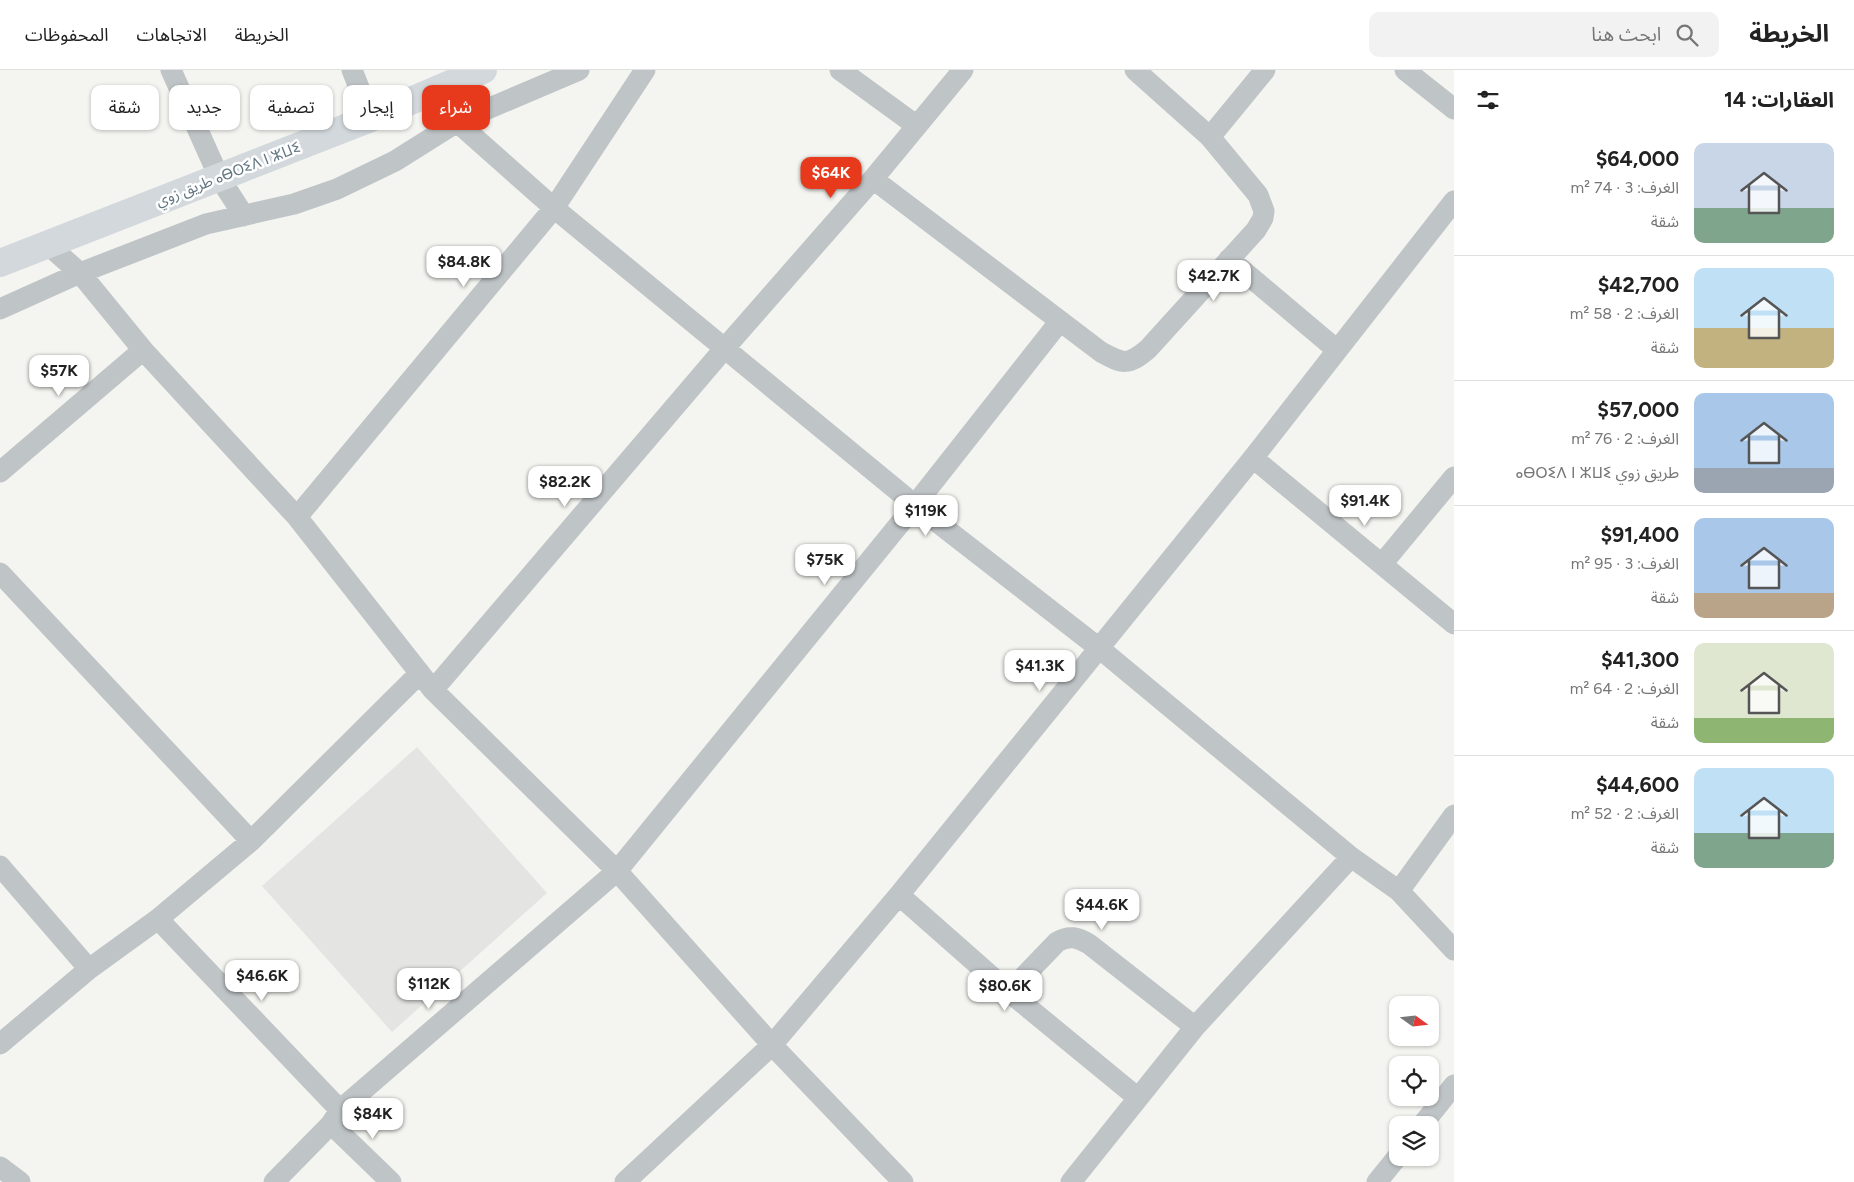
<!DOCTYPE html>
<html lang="ar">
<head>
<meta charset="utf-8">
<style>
  body { margin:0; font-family:Figtree,"Noto Sans Arabic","Noto Sans Tifinagh",sans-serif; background:#f2f2f2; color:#222; direction:rtl; height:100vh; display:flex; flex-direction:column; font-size:19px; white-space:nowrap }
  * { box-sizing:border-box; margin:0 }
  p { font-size:16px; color:#767676 }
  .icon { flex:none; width:28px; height:28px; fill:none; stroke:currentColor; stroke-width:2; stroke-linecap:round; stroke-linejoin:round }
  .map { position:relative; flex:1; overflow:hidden; direction:ltr }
  .panel { display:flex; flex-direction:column; background:#fff; width:400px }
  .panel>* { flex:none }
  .hud { position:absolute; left:15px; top:15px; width:475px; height:45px; direction:rtl; display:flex; gap:10px }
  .needle { width:32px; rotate:105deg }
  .fabs { position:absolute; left:1389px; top:926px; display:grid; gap:10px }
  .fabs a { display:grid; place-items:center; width:50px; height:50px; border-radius:10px; background:#fff; box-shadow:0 1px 4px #0004; font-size:25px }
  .price { position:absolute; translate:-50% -42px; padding:0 11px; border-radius:10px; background:#fff; color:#222; font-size:16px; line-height:32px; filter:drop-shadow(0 1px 2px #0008) }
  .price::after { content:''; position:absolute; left:50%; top:30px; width:15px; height:11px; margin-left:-8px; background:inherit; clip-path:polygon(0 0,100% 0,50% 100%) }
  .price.current { background:#e73a1d; color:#fff }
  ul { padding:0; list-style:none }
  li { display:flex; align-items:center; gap:15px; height:125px; padding:0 20px }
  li+li { border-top:1px solid #e0e0e0 }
  li span { display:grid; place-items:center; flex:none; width:140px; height:100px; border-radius:10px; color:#555 }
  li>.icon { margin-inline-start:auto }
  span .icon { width:60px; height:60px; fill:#fffc; stroke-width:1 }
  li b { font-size:21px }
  h2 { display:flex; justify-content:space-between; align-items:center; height:60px; padding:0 20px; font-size:21px }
  .pill { padding:0 18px; border-radius:10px; background:#fff; box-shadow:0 1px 4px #0004; font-size:18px; line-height:45px }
  .pill.current { background:#e73a1d; color:#fff }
  header { display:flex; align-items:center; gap:30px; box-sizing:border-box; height:70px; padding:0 25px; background:#fff; border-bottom:1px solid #e0e0e0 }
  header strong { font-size:24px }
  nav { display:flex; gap:28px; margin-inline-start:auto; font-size:18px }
  .search { width:350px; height:45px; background:#f2f2f2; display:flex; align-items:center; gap:12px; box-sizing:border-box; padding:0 18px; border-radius:10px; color:#767676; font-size:19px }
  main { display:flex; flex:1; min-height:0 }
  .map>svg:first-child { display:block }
  .built { fill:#e4e5e3 }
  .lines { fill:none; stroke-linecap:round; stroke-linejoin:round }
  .street { stroke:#bfc4c6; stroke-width:21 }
  .primary { stroke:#d2d8dc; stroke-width:28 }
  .labels { text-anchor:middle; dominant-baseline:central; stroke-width:5; stroke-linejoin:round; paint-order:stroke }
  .street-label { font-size:15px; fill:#627682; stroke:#fff }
</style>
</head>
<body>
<header>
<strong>الخريطة</strong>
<div class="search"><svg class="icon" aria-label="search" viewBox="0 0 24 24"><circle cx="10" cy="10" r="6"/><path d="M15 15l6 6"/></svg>ابحث هنا</div>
<nav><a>الخريطة</a><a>الاتجاهات</a><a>المحفوظات</a></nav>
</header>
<main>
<section class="panel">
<h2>العقارات: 14<svg class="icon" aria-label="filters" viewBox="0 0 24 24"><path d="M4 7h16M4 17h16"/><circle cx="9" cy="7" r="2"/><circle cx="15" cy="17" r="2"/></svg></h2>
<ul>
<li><span style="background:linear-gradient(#c9d6e8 65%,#7fa58c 0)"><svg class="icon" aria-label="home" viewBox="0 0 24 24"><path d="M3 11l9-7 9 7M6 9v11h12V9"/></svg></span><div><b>$64,000</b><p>الغرف: 3 · 74 m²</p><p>شقة</p></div></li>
<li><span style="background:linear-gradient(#bfe0f5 60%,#c2b280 0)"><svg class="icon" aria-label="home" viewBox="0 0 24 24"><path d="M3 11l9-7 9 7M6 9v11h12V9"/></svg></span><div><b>$42,700</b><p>الغرف: 2 · 58 m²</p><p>شقة</p></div></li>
<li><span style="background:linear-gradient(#a9c7e8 75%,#9aa5b1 0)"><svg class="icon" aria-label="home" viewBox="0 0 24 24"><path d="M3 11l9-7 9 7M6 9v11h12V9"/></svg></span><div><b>$57,000</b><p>الغرف: 2 · 76 m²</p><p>طريق زوي ⴰⴱⵔⵉⴷ ⵏ ⵣⵡⵉ</p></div></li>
<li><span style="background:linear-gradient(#a9c7e8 75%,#b9a48a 0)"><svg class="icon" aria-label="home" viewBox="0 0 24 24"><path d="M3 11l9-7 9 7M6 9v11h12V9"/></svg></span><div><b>$91,400</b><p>الغرف: 3 · 95 m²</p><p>شقة</p></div></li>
<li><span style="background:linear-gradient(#dfe7d0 75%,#8fb573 0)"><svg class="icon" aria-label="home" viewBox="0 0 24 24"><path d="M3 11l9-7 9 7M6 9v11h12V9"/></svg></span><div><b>$41,300</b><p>الغرف: 2 · 64 m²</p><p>شقة</p></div></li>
<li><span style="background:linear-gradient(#bfe0f5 65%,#7fa58c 0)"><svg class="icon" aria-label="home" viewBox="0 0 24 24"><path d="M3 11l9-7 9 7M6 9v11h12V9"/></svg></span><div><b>$44,600</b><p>الغرف: 2 · 52 m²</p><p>شقة</p></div></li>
</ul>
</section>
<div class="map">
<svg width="1454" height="1112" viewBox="0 0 1454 1112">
  <rect width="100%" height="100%" fill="#f4f4f0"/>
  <path class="built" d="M417 677 547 823 392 962 262 816Z"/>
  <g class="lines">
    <path class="street" d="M171 0 219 107 244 146
      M352 0 371 48
      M840 0 917 56
      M1405 0 1454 39
      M423 25 457 52 554 138 915 435 1099 578 1351 787 1399 821 1454 880
      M1210 67 1265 0
      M873 109 1101 282C1123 294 1128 296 1148 279L1256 160 1263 148 1264 141 1258 125 1210 67 1135 0
      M47 174 80 203 143 280 297 447 433 620 617 801 772 975 903 1112
      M1229 189 1337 280
      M0 239 80 203 206 154 294 134 337 119 395 91 457 52 579 0
      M1253 388 1454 554
      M0 402 143 280
      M297 447 554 138 645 0
      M1382 494 1454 407
      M0 503 251 771
      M433 620 724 279 873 109 963 0
      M0 796 89 899
      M1399 821 1454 745
      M899 825 1009 922 1138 1028
      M158 849 340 1040
      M1009 922 1057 872C1069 865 1077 867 1089 874L1195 957
      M0 974 89 899 158 849 251 771 420 603
      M331 1054 391 1112
      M1422 1055 1454 1015
      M0 1097 20 1112
      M274 1112 331 1054 340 1040 617 801 915 435 1060 251
      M625 1112 772 975 899 825 1253 388 1454 131
      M1071 1112 1195 957 1351 787
      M1377 1112 1398 1086"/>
    <path class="primary" d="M0 193 371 48 483 0"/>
  </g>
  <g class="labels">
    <g class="street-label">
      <text transform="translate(228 104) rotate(-21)">طريق زوي ⴰⴱⵔⵉⴷ ⵏ ⵣⵡⵉ</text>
    </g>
  </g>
</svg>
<div class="fabs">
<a><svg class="needle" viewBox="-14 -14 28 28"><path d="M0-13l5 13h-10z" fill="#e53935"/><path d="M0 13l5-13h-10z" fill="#767676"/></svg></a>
<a><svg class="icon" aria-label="locate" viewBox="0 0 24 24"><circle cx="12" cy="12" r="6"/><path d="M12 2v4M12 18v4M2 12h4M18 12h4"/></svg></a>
<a><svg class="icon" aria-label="layers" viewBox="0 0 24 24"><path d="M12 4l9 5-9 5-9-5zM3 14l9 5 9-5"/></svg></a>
</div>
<b class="price current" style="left:831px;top:129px">$64K</b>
<b class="price" style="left:464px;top:218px">$84.8K</b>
<b class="price" style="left:1214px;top:232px">$42.7K</b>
<b class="price" style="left:59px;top:327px">$57K</b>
<b class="price" style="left:565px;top:438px">$82.2K</b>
<b class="price" style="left:1365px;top:457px">$91.4K</b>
<b class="price" style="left:926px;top:467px">$119K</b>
<b class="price" style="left:825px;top:516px">$75K</b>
<b class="price" style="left:1040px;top:622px">$41.3K</b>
<b class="price" style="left:1102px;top:861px">$44.6K</b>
<b class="price" style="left:262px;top:932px">$46.6K</b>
<b class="price" style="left:429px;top:940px">$112K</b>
<b class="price" style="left:1005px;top:942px">$80.6K</b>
<b class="price" style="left:373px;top:1070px">$84K</b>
<div class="hud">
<a class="pill current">شراء</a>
<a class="pill">إيجار</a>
<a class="pill">تصفية</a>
<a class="pill">جديد</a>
<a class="pill">شقة</a>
</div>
</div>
</main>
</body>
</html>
